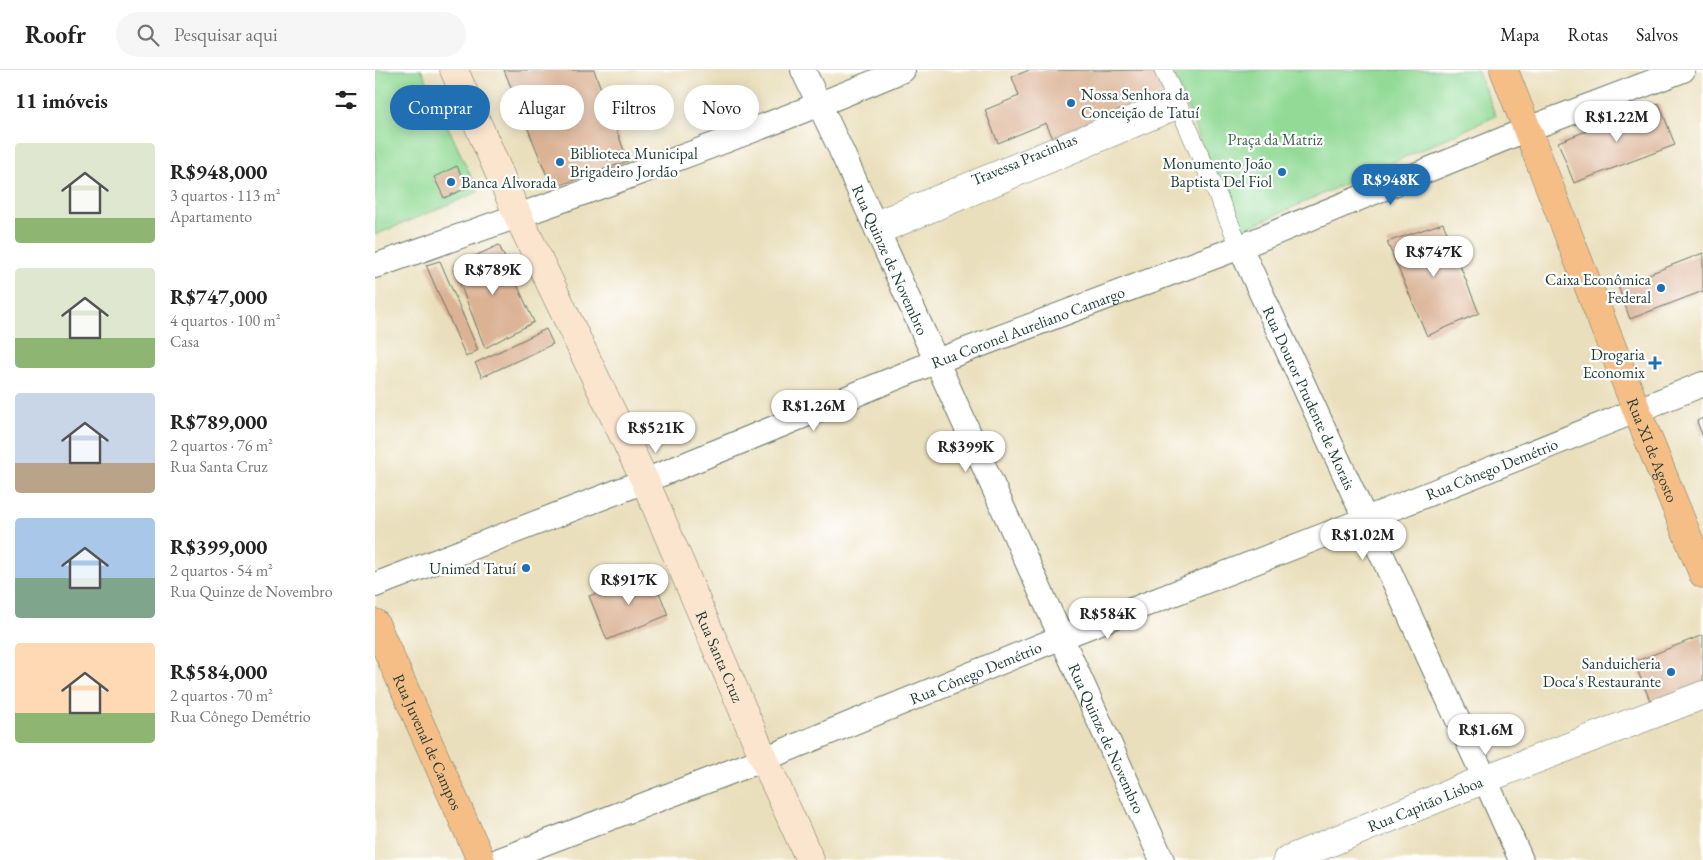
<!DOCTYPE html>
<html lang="pt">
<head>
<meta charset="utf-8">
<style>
  body { margin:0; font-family:"EB Garamond",serif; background:#f6f6f6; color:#222; height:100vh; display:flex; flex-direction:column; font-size:19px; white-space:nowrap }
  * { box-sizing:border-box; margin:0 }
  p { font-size:16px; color:#767676 }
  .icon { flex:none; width:28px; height:28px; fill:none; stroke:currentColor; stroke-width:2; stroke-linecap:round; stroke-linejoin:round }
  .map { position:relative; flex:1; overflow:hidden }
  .drawer { display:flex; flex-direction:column; background:#fff; width:375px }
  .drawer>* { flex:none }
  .top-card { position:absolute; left:15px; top:15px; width:475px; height:45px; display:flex; gap:10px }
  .price { position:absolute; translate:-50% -42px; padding:0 11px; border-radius:18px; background:#fff; color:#222; font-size:16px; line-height:32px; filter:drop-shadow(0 1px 2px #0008) }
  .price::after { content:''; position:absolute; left:50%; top:30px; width:15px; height:11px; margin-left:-8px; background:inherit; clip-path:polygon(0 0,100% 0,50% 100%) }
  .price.current { background:#1f6fb2; color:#fff }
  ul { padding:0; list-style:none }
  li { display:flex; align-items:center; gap:15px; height:125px; padding:0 15px }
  li span { display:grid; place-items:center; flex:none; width:140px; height:100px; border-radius:5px; color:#555 }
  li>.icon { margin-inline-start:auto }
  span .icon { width:60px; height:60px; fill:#fffc; stroke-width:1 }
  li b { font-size:21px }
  h2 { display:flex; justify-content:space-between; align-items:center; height:60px; padding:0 15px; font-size:21px }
  .tag { padding:0 18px; border-radius:22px; background:#fff; box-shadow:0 2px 12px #0003; font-size:18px; line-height:45px }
  .tag.current { background:#1f6fb2; color:#fff }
  header { display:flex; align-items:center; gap:30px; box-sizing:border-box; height:70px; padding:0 25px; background:#fff; border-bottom:1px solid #e0e0e0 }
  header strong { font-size:24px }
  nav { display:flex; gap:28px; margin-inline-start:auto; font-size:18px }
  .search { width:350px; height:45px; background:#f6f6f6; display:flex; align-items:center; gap:12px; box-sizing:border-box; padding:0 18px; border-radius:28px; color:#767676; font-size:19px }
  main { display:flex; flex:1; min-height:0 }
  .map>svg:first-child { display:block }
  .green { fill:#92da95; stroke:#588c64 }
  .building { fill:#dbb294 }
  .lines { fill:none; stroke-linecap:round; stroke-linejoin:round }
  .pedestrian-casing { stroke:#667664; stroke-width:19 }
  .minor-casing { stroke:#667664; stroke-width:26 }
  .tertiary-casing { stroke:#667664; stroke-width:29 }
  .secondary-casing { stroke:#667664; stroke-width:29 }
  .primary-casing { stroke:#667664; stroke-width:29 }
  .pedestrian { stroke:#fff; stroke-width:18 }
  .minor { stroke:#fff; stroke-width:24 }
  .tertiary { stroke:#fff; stroke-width:28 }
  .secondary { stroke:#fbe5cf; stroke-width:28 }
  .primary { stroke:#f6be87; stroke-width:28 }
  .poi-dot { fill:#1f6fb2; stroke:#fff; stroke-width:2 }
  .labels { text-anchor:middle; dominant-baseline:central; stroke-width:4.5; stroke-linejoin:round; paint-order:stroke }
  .poi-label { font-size:16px; fill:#1f3d34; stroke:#fff; text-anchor:end }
  .park-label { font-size:16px; fill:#3c644c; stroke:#fff }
  .street-label { font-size:16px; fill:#1f3d34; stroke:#fff }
</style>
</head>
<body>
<header>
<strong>Roofr</strong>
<div class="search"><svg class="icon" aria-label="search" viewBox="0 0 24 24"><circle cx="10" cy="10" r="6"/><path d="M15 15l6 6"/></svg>Pesquisar aqui</div>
<nav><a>Mapa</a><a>Rotas</a><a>Salvos</a></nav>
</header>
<main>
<section class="drawer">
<h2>11 imóveis<svg class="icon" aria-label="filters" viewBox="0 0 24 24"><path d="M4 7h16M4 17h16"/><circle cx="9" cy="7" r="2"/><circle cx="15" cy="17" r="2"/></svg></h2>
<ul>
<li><span style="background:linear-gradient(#dfe7d0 75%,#8fb573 0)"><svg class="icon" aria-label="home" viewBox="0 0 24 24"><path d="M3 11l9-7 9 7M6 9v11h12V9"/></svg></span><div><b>R$948,000</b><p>3 quartos · 113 m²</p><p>Apartamento</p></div></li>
<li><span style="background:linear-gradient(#dfe7d0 70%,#8fb573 0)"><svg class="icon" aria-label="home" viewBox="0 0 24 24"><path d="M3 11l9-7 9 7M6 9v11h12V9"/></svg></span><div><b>R$747,000</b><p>4 quartos · 100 m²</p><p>Casa</p></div></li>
<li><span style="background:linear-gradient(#c9d6e8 70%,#b9a48a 0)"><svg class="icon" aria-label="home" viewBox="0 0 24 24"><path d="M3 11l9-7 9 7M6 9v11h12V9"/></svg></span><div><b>R$789,000</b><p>2 quartos · 76 m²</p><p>Rua Santa Cruz</p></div></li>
<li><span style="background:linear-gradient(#a9c7e8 60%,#7fa58c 0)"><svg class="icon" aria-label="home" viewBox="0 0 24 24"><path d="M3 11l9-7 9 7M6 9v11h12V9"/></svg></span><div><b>R$399,000</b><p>2 quartos · 54 m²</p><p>Rua Quinze de Novembro</p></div></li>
<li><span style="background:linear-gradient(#ffd9b3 70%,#8fb573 0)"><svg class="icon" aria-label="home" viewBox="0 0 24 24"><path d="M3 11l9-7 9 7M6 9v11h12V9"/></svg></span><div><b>R$584,000</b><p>2 quartos · 70 m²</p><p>Rua Cônego Demétrio</p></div></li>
</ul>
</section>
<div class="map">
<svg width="1328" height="790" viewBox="0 0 1328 790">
  <rect width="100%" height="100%" fill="#fff"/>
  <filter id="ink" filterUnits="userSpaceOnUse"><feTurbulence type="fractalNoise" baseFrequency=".02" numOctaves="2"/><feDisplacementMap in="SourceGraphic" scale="10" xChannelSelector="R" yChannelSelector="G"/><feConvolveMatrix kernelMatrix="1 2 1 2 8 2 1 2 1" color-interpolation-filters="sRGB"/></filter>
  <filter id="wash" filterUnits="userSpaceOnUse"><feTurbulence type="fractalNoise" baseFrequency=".0096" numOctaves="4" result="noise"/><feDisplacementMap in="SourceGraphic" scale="20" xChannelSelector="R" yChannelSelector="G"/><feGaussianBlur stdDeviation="1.12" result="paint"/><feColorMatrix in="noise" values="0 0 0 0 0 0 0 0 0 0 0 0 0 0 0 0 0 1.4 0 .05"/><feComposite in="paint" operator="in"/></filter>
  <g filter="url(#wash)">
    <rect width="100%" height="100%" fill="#eadfbc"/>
    <path class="green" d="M0 0H47L103 122 0 165Z
      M797 0H1102L1121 46 863 162Z"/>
    <g id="blocks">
      <path class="building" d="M129 0H219L253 91 177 118Z
        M654 0H779L790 22 679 71 671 53 623 73 610 40 644 26 637 7Z
        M1284 33 1300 75 1199 113 1183 72Z
        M82 96 92 118 69 128 59 107Z
        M1068 153 1104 243 1052 266 1012 172Z
        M124 175 159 252 110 278 78 196Z
        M1328 183V221L1255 249 1243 216Z
        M65 191 103 280 91 287 51 195Z
        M171 259 178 274 107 307 100 293Z
        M1328 348V368L1322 351Z
        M276 502 293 545 232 570 214 526Z
        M1328 565V612L1276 633 1259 592Z"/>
    </g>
  </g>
  <g filter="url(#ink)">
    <use href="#blocks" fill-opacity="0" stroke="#667664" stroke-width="1"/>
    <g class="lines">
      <g class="pedestrian-casing">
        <g id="pedestrian">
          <path d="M788 0 865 177"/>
          <path id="s1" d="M497 151 800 27"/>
          <path d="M505 165 805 39"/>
        </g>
      </g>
      <g class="minor-casing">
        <g id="minor">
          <path id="s2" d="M428 0 465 78 787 790"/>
          <path id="s3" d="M865 177 1110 709 1146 790"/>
          <path d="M0 196C177 134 355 73 528 0"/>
          <path id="s4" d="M0 515 270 411 562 291 865 177 1153 59 1308 0"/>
          <path id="s5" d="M125 790 389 689 687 567 991 449 1328 314"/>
        </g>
      </g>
      <g class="tertiary-casing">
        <g id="tertiary">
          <path id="s6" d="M912 790 1110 709 1328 625"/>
        </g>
      </g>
      <g class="secondary-casing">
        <g id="secondary">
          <path id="s7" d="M79 0 143 146 270 411 389 689 435 790"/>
        </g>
      </g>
      <g class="primary-casing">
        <g id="primary">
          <path id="s8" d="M1129 0 1262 341 1328 504"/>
          <path id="s9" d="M0 553 106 790"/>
        </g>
      </g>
      <use href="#pedestrian" class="pedestrian"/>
      <use href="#minor" class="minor"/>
      <use href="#tertiary" class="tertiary"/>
      <use href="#secondary" class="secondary"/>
      <use href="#primary" class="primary"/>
    </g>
  </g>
  <g class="poi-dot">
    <circle cx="696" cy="33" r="5"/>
    <circle cx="185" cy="92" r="5"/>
    <circle cx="907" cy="102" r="5"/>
    <circle cx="76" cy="112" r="5"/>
    <circle cx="1286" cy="218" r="5"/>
    <path d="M1277.5 285.5h5v5h5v5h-5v5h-5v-5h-5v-5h5z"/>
    <circle cx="151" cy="498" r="5"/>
    <circle cx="1296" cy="602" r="5"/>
  </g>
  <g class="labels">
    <g class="poi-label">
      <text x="706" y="24" text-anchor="start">Nossa Senhora da<tspan x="706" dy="18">Conceição de Tatuí</tspan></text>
      <text x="195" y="83" text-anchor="start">Biblioteca Municipal<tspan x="195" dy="18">Brigadeiro Jordão</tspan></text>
      <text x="897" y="93">Monumento João<tspan x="897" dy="18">Baptista Del Fiol</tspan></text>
      <text x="86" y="112" text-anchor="start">Banca Alvorada</text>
      <text x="1276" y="209">Caixa Econômica<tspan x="1276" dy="18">Federal</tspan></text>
      <text x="1270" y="284">Drogaria<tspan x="1270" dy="18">Economix</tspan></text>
      <text x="141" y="498">Unimed Tatuí</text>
      <text x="1286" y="593">Sanduicheria<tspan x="1286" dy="18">Doca's Restaurante</tspan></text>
    </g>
    <g class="park-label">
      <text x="900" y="69">Praça da Matriz</text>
    </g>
    <g class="street-label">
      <text stroke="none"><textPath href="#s1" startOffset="164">Travessa Pracinhas</textPath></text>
      <text stroke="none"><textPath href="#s2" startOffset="209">Rua Quinze de Novembro</textPath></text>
      <text stroke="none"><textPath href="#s4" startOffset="702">Rua Coronel Aureliano Camargo</textPath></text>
      <text stroke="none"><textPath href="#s3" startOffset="166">Rua Doutor Prudente de Morais</textPath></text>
      <text stroke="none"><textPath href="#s8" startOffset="408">Rua XI de Agosto</textPath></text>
      <text stroke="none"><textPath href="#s5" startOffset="1066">Rua Cônego Demétrio</textPath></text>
      <text stroke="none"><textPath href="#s7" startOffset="644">Rua Santa Cruz</textPath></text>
      <text stroke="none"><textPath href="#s5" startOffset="511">Rua Cônego Demétrio</textPath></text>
      <text stroke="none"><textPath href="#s2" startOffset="734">Rua Quinze de Novembro</textPath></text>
      <text stroke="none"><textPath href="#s9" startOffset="130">Rua Juvenal de Campos</textPath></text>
      <text stroke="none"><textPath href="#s6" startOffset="149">Rua Capitão Lisboa</textPath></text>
    </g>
  </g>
</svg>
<b class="price" style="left:1242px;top:73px">R$1.22M</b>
<b class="price current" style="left:1016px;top:136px">R$948K</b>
<b class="price" style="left:1059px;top:208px">R$747K</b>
<b class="price" style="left:118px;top:226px">R$789K</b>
<b class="price" style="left:439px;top:362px">R$1.26M</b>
<b class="price" style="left:281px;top:384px">R$521K</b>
<b class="price" style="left:591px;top:403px">R$399K</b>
<b class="price" style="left:988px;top:491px">R$1.02M</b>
<b class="price" style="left:254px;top:536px">R$917K</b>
<b class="price" style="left:733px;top:570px">R$584K</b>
<b class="price" style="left:1111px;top:686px">R$1.6M</b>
<div class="top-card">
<a class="tag current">Comprar</a>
<a class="tag">Alugar</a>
<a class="tag">Filtros</a>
<a class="tag">Novo</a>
</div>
</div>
</main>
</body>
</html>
